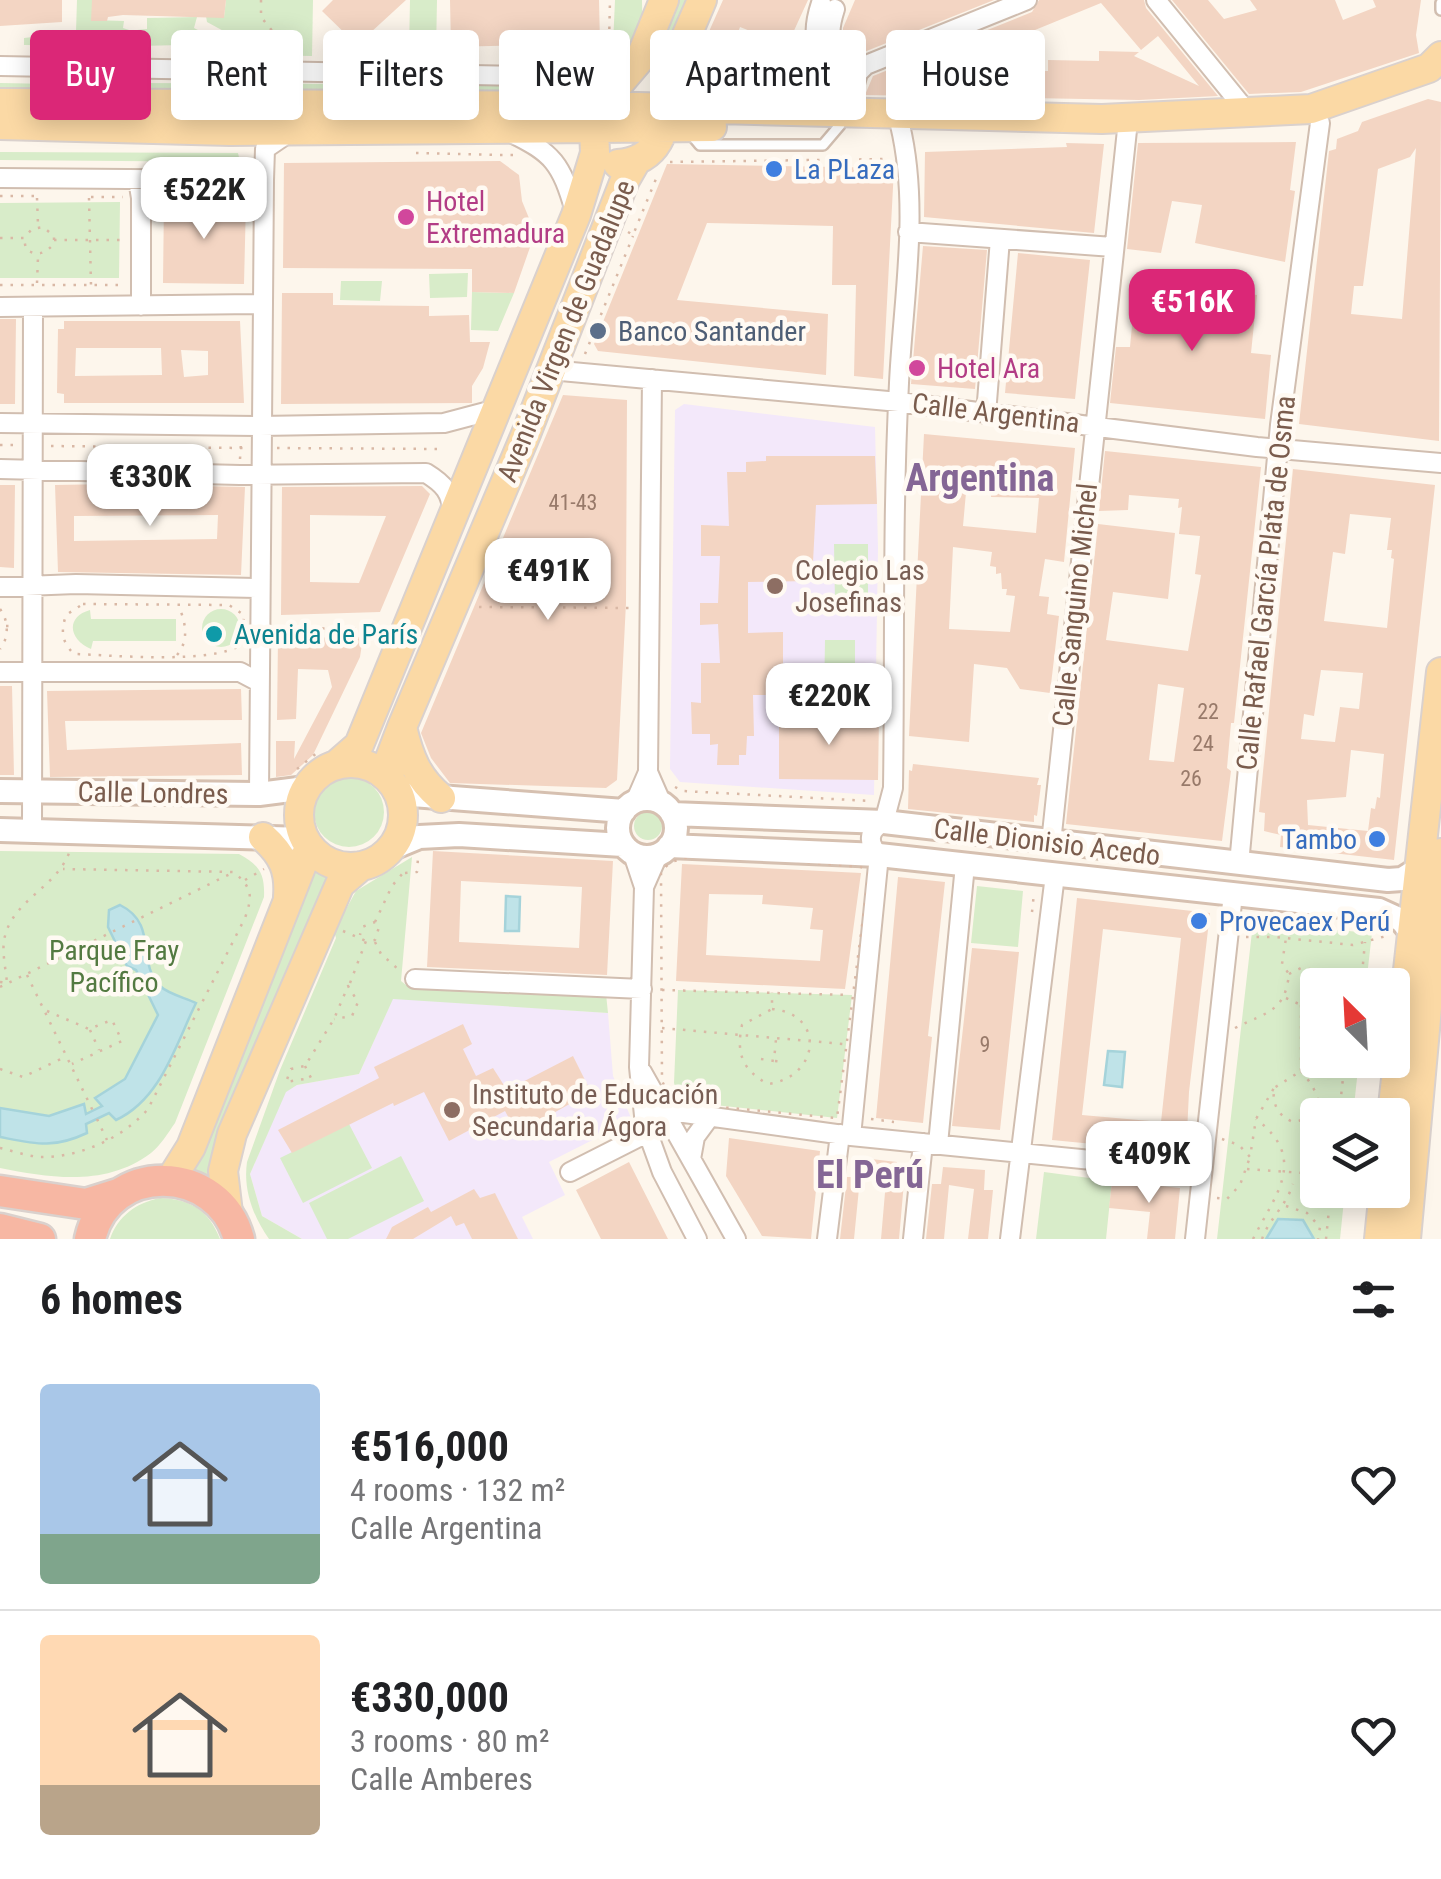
<!DOCTYPE html>
<html lang="en">
<head>
<meta charset="utf-8">
<style>
  body { margin:0; font-family:"Roboto Condensed",sans-serif; background:#f2f2f2; color:#202124; height:100vh; display:flex; flex-direction:column; font-size:38px; white-space:nowrap }
  * { box-sizing:border-box; margin:0 }
  p { font-size:32px; color:#757577 }
  .icon { flex:none; width:55px; height:55px; fill:none; stroke:currentColor; stroke-width:2; stroke-linecap:round; stroke-linejoin:round }
  .map { position:relative; height:1239px; overflow:hidden }
  .side { display:flex; flex-direction:column; background:#fff; flex:1 }
  .side>* { flex:none }
  .guide { position:absolute; left:30px; top:30px; width:1382px; height:90px; display:flex; gap:20px }
  .needle { width:65px; rotate:336deg }
  .controls { position:absolute; left:1300px; top:968px; display:grid; gap:20px }
  .controls a { display:grid; place-items:center; width:110px; height:110px; border-radius:10px; background:#fff; box-shadow:0 5px 25px #0003; font-size:50px }
  .price { position:absolute; translate:-50% -85px; padding:0 22px; border-radius:20px; background:#fff; color:#222; font-size:32px; line-height:65px; filter:drop-shadow(0 2px 5px #0008) }
  .price::after { content:''; position:absolute; left:50%; top:60px; width:30px; height:22px; margin-left:-15px; background:inherit; clip-path:polygon(0 0,100% 0,50% 100%) }
  .price.selected { background:#db2777; color:#fff }
  ul { padding:0; list-style:none }
  li { display:flex; align-items:center; gap:30px; height:250px; padding:0 40px }
  li+li { border-top:2px solid #e0e0e0 }
  li span { display:grid; place-items:center; flex:none; width:280px; height:200px; border-radius:10px; color:#555 }
  li>.icon { margin-inline-start:auto }
  span .icon { width:120px; height:120px; fill:#fffc; stroke-width:1 }
  li b { font-size:42px }
  h2 { display:flex; justify-content:space-between; align-items:center; height:120px; padding:0 40px; font-size:42px }
  .chip { padding:0 35px; border-radius:10px; background:#fff; box-shadow:0 5px 25px #0003; font-size:35px; line-height:90px }
  .chip.selected { background:#db2777; color:#fff }
  .map>svg:first-child { display:block }
  .education { fill:#f3e8fa }
  .green { fill:#d8ecc9 }
  .water { fill:#bfe3e8; stroke:#a5d3da; stroke-width:2.5 }
  .building { fill:#f3d5c3; fill-rule:evenodd }
  .lines { fill:none; stroke-linecap:round; stroke-linejoin:round }
  .lane-casing { stroke:#d1beb0; stroke-width:14 }
  .street-casing { stroke:#d1beb0; stroke-width:22 }
  .secondary-casing { stroke:#d6c0b0; stroke-width:28 }
  .primary-casing { stroke:#dad1cd; stroke-width:32 }
  .highway-casing { stroke:#dad1cd; stroke-width:35 }
  .path { stroke:#d9b8a5; stroke-width:2.5; stroke-dasharray:2.5 8; stroke-linecap:butt }
  .lane { stroke:#fff; stroke-width:9 }
  .street { stroke:#fff; stroke-width:18 }
  .secondary { stroke:#fff; stroke-width:22 }
  .primary { stroke:#fbd9a5; stroke-width:28 }
  .highway { stroke:#f7b7a3; stroke-width:30 }
  .shop-dot { fill:#3f7fe0; stroke:#fffaf3; stroke-width:4 }
  .hotel-dot { fill:#d1479c; stroke:#fffaf3; stroke-width:4 }
  .service-dot { fill:#5c6f8a; stroke:#fffaf3; stroke-width:4 }
  .education-dot { fill:#8d6e63; stroke:#fffaf3; stroke-width:4 }
  .culture-dot { fill:#0f9aa8; stroke:#fffaf3; stroke-width:4 }
  .labels { text-anchor:middle; dominant-baseline:central; stroke-width:9; stroke-linejoin:round; paint-order:stroke }
  .number-label { font-size:22px; fill:#987a6a }
  .shop-label { font-size:28px; fill:#366cbe; stroke:#fffaf3; text-anchor:start }
  .hotel-label { font-size:28px; fill:#b23c85; stroke:#fffaf3; text-anchor:start }
  .street-label { font-size:28px; fill:#7a5c4d; stroke:#fffaf3 }
  .service-label { font-size:28px; fill:#4e5e75; stroke:#fffaf3; text-anchor:start }
  .education-label { font-size:28px; fill:#785e54; stroke:#fffaf3; text-anchor:start }
  .culture-label { font-size:28px; fill:#0d838f; stroke:#fffaf3; text-anchor:start }
  .park-label { font-size:28px; fill:#537a41; stroke:#fffaf3 }
  .district-label { font-size:38px; font-weight:bold; fill:#846695; stroke:#fffaf3 }
</style>
</head>
<body>
<div class="map">
<svg width="1441" height="1239" viewBox="0 0 1441 1239">
  <rect width="100%" height="100%" fill="#fdf6ec"/>
  <path class="education" d="M684 404 875 427 878 548 874 795 680 782 670 769 675 410Z
    M393 998 608 1013 613 1076 632 1120 549 1162 565 1195 522 1217 533 1239H302L262 1216 250 1174 285 1092 297 1085 359 1074Z"/>
  <path class="green" d="M77 0H92V20L124 21 123 28 129 30V46L24 45V38L76 32Z
    M226 0H313L312 56 253 55 252 35 229 34 207 22 206 16 224 17Z
    M410 0H437L436 52 409 51Z
    M615 0H642C642 12 644 30 639 40 629 62 604 76 582 81V48L613 45Z
    M674 0H693L668 74 645 67Z
    M197 17 194 28 225 44 138 46 137 30 147 29V18Z
    M0 83 106 85V89H0Z
    M134 83 531 85 534 94 137 91Z
    M0 152 238 153 240 162 0 160Z
    M120 202 119 278H0V203Z
    M468 273 467 297 430 298 429 274Z
    M341 281H382L380 301 340 300Z
    M472 292 514 293 498 331 471 330Z
    M834 544H868V602L835 603Z
    M202 628a19 19 0 1 1 38 0a19 19 0 1 1-38 0Z
    M90 610 91 619H176V641H93L91 649C69 640 65 617 90 610Z
    M825 640H855V702H824Z
    M314 812a35 35 0 1 1 70 0a35 35 0 1 1-70 0Z
    M634 826a14 14 0 1 1 28 0a14 14 0 1 1-28 0Z
    M0 851 239 854C259 865 265 873 264 897L175 1123C168 1133 160 1146 151 1153 106 1187 51 1178 0 1168Z
    M412 857 401 981 406 985 606 994 608 1013 393 999 359 1074 297 1085 286 1092 250 1174 262 1216 302 1239H269C253 1216 243 1190 247 1162L280 1070 336 938 334 931 356 891Z
    M315 870 331 877 210 1177 191 1168Z
    M977 886 1023 891 1018 947 971 943Z
    M1253 923 1372 933 1366 985H1318V1060H1359L1353 1115H1318V1190H1345L1340 1239H1217Z
    M678 990 852 995 837 1118 686 1102 678 1095 674 1083Z
    M349 1124 372 1168 303 1203 280 1158Z
    M401 1156 424 1201 348 1239H327L309 1203Z
    M1044 1172 1112 1181 1106 1239H1036Z
    M160 1198C190 1199 209 1210 220 1239H110C118 1216 136 1203 160 1198Z"/>
  <path class="water" d="M506 896 520 897 519 931H505Z
    M120 905C159 924 136 963 160 986 168 994 186 998 196 1003 175 1046 161 1099 116 1120L109 1113 86 1124 87 1133C53 1149 36 1144 0 1137V1108L49 1116 84 1104 86 1114 102 1106 95 1098 125 1079 158 1015 136 970 127 966 108 927 109 910Z
    M1108 1051 1125 1052 1122 1087 1104 1085Z
    M1278 1219 1303 1220 1314 1239H1266Z"/>
  <path class="building" d="M0 0H62V22L0 26Z
    M92 0H226L224 18 123 15 108 17 107 21H91Z
    M333 0H406L357 45 322 11Z
    M450 0H599L600 43 451 47Z
    M723 0H808L792 35 795 49 740 27 729 58 797 56 803 86 770 93 765 82 708 83 695 63Z
    M855 0H994L864 52H854L843 37V28Z
    M1039 0H1144L1146 8 1218 96 1139 100 865 95 873 76 1032 12ZM1101 3 1141 50 1158 36 1199 86 1134 56 1139 52 1099 51V61L1048 60V71L952 70 1038 35 1035 30Z
    M1172 0H1208L1224 19 1257 10 1250 0H1335L1343 20 1376 7 1373 0H1421L1416 35 1419 53 1301 92 1249 94Z
    M1428 99 1441 102 1439 441 1299 424 1329 151 1336 149 1337 139 1358 131 1362 122ZM1416 148 1402 319 1351 314 1354 286H1363L1378 169 1410 157Z
    M1296 142 1290 190 1295 191 1285 262 1195 243 1202 205 1172 201 1161 253 1127 249 1138 143Z
    M1066 143 1104 144 1094 233 924 217 925 152 1067 147Z
    M500 161 519 175 522 201 535 233 514 293 472 292V269L283 268 284 163Z
    M667 164 894 168 883 379 854 376 856 285H832L833 226 707 223 677 300 828 314 826 375 598 351 594 344Z
    M164 200 246 201 244 284 163 283Z
    M923 246 987 250 975 389 911 384Z
    M1018 253 1090 260 1075 399 1005 393Z
    M1136 283 1257 295 1251 353 1271 355 1265 419 1110 403 1116 347H1130Z
    M282 293H333V305L429 306V316L469 315 470 342H490L483 368 472 386V403L281 404Z
    M0 319H16L15 404H0Z
    M64 321H240L244 403H64V394L57 393 58 329H64ZM76 348H161L162 375 75 376ZM181 350 208 351V375L184 377Z
    M563 395 627 400 626 603 617 780 606 788 450 783 431 758 421 733Z
    M924 434 1075 448 1064 562 1045 559 1039 596 1049 597 1047 614 1059 616 1050 693 1020 689 1007 668 974 664 969 742 909 736ZM968 470 992 473 991 497 1039 498 1036 533 963 526ZM953 547 992 552 990 566 996 567V574L1001 573 1002 589H1007L1006 595 1015 596 1010 632 949 629Z
    M1105 451 1261 467 1234 723H1231L1227 768 1231 771 1222 841 1066 824 1098 524 1175 533 1168 599 1113 592 1106 640 1188 651 1201 575 1195 574 1200 536 1179 534 1182 507 1178 508 1179 499 1129 495 1128 510 1099 511ZM1158 684 1184 688 1174 762 1149 760Z
    M766 456H875L877 504 816 505 812 581 748 582V633L783 632V673L773 674 775 695H753L754 736H747L746 755H739V765H717L718 744 710 745V734H692L691 702 701 703V663H720L718 624 700 625V603H718L720 556H701V525L729 526 727 472H746V462L766 461Z
    M1293 469 1435 485 1394 860 1280 847 1281 835 1264 831 1265 813 1259 812ZM1350 514 1391 518 1387 550H1392L1391 558 1394 559 1387 628 1324 621 1333 552 1345 554ZM1321 670 1363 673 1359 709 1340 707 1335 742 1301 739 1304 714 1314 716ZM1351 750 1384 754 1380 798 1377 797 1375 809 1371 808 1368 831 1308 825 1307 800 1346 797Z
    M112 484 245 487 241 575 58 572 55 485ZM218 515 217 539 74 541V516Z
    M0 485H15L14 568 0 567Z
    M422 486 430 494 380 612 281 615 282 487ZM310 515 386 516 359 583 310 582Z
    M363 637 360 657 313 755 291 775 276 777V741H295L294 759 332 687 328 670 298 669 296 719 277 720 278 638Z
    M0 686H12L14 775H0Z
    M241 689 242 720 65 721 67 750 241 743 242 775 50 777 47 691Z
    M779 717H879L878 780 779 779Z
    M913 764 1039 778 1037 785H1041L1037 816 1034 815V822L908 809 909 770 912 771Z
    M433 851 613 861 607 975 427 967ZM461 881 582 887 579 948 459 942Z
    M682 864 861 873 845 989 676 981ZM709 894 763 895 762 904 813 908 810 929 823 930 820 961 706 955Z
    M898 877 945 882 928 1036 932 1037 923 1123 876 1118Z
    M1077 898 1210 913 1189 1092 1186 1153 1052 1140ZM1103 929 1181 938 1161 1122 1082 1115Z
    M972 948 1019 952 1000 1130 952 1126Z
    M463 1024 472 1044 463 1049 476 1076 493 1068 507 1090 573 1056 591 1092 525 1129 520 1118 511 1122 505 1111 449 1141 424 1092 394 1106 393 1103 292 1153 278 1130 379 1078 374 1067Z
    M729 1138 820 1151 811 1239 762 1236 726 1176Z
    M854 1157 897 1162 895 1182H904L899 1239H881L886 1181 860 1178 854 1239H840L847 1177H853Z
    M629 1162 668 1239H601L576 1190Z
    M943 1167 985 1170 984 1190H993L988 1239H968L974 1189 949 1185 944 1239H926L932 1184H941Z
    M1112 1181 1180 1188 1175 1239H1147L1150 1212 1109 1208Z
    M474 1189 480 1198 495 1193 518 1239H472L464 1223 456 1226 451 1216 413 1239H386L392 1227 428 1207 431 1212Z"/>
  <g class="lines">
    <g class="lane-casing">
      <path id="lane" d="M1441 3V10
        M775 99 818 91 828 72 826 63
        M690 133 700 145H823L840 125"/>
    </g>
    <g class="street-casing">
      <path id="street" d="M1156 0 1248 113
        M821 3C799 69 850 56 852 98
        M835 9C827 34 828 47 849 64L866 65
        M0 66 526 76 538 84 555 106
        M818 91 821 113
        M853 91 858 73 866 65 1027 0
        M509 132C554 153 561 164 575 211
        M0 178 264 180
        M138 180 141 198V306
        M908 232 1113 247
        M0 307 260 304
        M550 370 899 402 1257 447 1441 463
        M986 414 1000 239
        M0 423 260 426 444 423 497 409
        M0 469 240 475 426 473C444 484 451 492 453 514
        M0 587 76 584 259 588
        M0 672H240L259 682
        M648 772 662 804
        M259 794 264 180 265 149 290 132
        M635 802 648 772 652 379
        M32 831 33 307
        M1051 843 1127 130
        M633 854 644 887 658 855
        M1239 864 1280 425 1320 123
        M644 887 639 1067 645 1125 662 1172 697 1239
        M415 979 642 989
        M642 1072 736 1239
        M645 1125 651 1118 677 1112 851 1136 1202 1171
        M851 1136 879 855C867 843 868 830 884 822L893 788C895 654 892 518 899 383 903 299 920 208 900 125
        M938 1144 965 865
        M691 1159 695 1137 709 1118
        M570 1172 647 1133
        M827 1239 840 1134
        M913 1239 923 1143
        M1010 1239 1055 875
        M1195 1239 1233 894"/>
    </g>
    <g class="secondary-casing">
      <path id="secondary" d="M0 791 259 794 306 788
        M399 794 624 811
        M618 828a29 29 0 1 1 58 0a29 29 0 1 1-58 0Z
        M672 814 884 822 1388 880 1402 879 1418 869
        M0 830 304 839
        M669 846 879 855 1379 910 1401 920 1411 932
        M390 849 419 837 459 835 623 845"/>
    </g>
    <g class="primary-casing">
      <path id="primary" d="M0 103 600 106 1102 119 1311 109 1429 68 1441 56
        M0 125 230 131 712 127
        M618 164C675 159 663 105 675 66 682 44 693 22 702 0
        M402 727C409 757 417 778 441 798
        M299 815a52 52 0 1 1 104 0a52 52 0 1 1-104 0Z
        M336 765 359 745 576 215 595 153 594 128 600 106 640 59 664 0
        M390 780 389 761 402 727 526 434 625 180 636 161
        M263 837C283 855 290 870 288 897
        M1392 1115 1441 672
        M171 1179 191 1147 309 847
        M228 1213 223 1171 232 1134 340 884 361 866
        M1379 1239 1384 1190
        M1406 1239 1441 853"/>
    </g>
    <g class="highway-casing">
      <path id="highway" d="M0 1191 86 1204 118 1194
        M0 1229 40 1239
        M90 1239C108 1160 219 1163 239 1239"/>
    </g>
    <path class="path" d="M261 0V17L291 54
      M531 59 563 63 573 86
      M559 60 565 47 609 44 610 0
      M416 153 499 155
      M500 155H517
      M670 162 887 159
      M0 196H38
      M91 197H123
      M37 198 38 225
      M89 198 91 285
      M628 232 633 235 658 174
      M0 238H24L32 229 43 227 54 236V244C44 254 39 256 26 250L24 238
      M54 240H125
      M37 283 38 257
      M0 285H124
      M585 354 633 236
      M0 445H13
      M51 446 243 448
      M277 448 437 449 438 442
      M240 459 241 442
      M83 604 229 605 244 615 242 644C214 665 112 655 74 654 61 641 61 631 66 615Z
      M479 607 631 608
      M0 609C9 621 9 638 0 649
      M6 626H16
      M280 629 374 628 380 632
      M177 655C189 641 186 623 179 607
      M297 769 318 752
      M675 787 683 791 871 801
      M703 853 861 867 869 872 837 1118 698 1105 670 1097 662 1081 661 871 671 862Z
      M405 873 417 872 418 858
      M245 880 264 869
      M1032 912 1034 893
      M375 922 392 886 403 873 401 868
      M343 931 366 941
      M1246 937H1275L1353 945 1386 936
      M375 942 381 954 398 969
      M1289 974 1301 968 1318 970 1326 985
      M27 975 93 1111
      M0 982 7 983C6 970 1 949 5 936 14 899 59 886 70 850
      M350 983 366 941 375 940 379 927 375 922 362 927 360 935
      M1361 985 1365 942
      M0 987 232 873
      M662 990 849 995
      M1286 998 1301 1005H1318
      M1301 1005V1071L1318 1056
      M772 1009C826 1014 820 1077 768 1084 742 1070 736 1053 742 1025L772 1009V992
      M47 1011 89 1029 112 1020 122 1041 72 1064
      M662 1028 843 1044
      M1235 1028C1267 1012 1285 1012 1289 974L1282 964 1286 938 1296 921
      M90 1030 99 1050
      M761 1059 774 1061 776 1039
      M775 1061 785 1062
      M305 1066 311 1078 286 1082 291 1069 305 1066 334 1019 348 986 358 1002 352 1016 334 1019
      M0 1069 23 1077 67 1056
      M1301 1071C1319 1092 1331 1116 1293 1122 1278 1116 1272 1104 1274 1088Z
      M1339 1115 1345 1060
      M97 1119 107 1140
      M871 1119 894 1122
      M1222 1139 1239 1145 1250 1157 1256 1119 1274 1088
      M0 1148C13 1151 27 1156 40 1157 79 1158 123 1138 148 1109L245 918C253 895 252 888 234 872L63 869
      M1247 1169 1318 1174
      M1217 1198 1227 1199 1240 1185 1250 1157
      M1286 1206 1307 1213 1320 1227 1318 1239
      M1253 1239C1275 1195 1309 1159 1256 1119
      M1262 1239C1269 1219 1286 1206 1293 1184
      M1326 1239 1331 1190"/>
    <use href="#lane" class="lane"/>
    <use href="#street" class="street"/>
    <use href="#secondary" class="secondary"/>
    <use href="#primary" class="primary"/>
    <use href="#highway" class="highway"/>
  </g>
  <g class="shop-dot">
    <circle cx="774" cy="169" r="10"/>
    <circle cx="1377" cy="839" r="10"/>
    <circle cx="1199" cy="921" r="10"/>
  </g>
  <g class="hotel-dot">
    <circle cx="406" cy="217" r="10"/>
    <circle cx="917" cy="368" r="10"/>
  </g>
  <circle class="service-dot" cx="598" cy="331" r="10"/>
  <g class="education-dot">
    <circle cx="775" cy="586" r="10"/>
    <circle cx="452" cy="1110" r="10"/>
  </g>
  <circle class="culture-dot" cx="214" cy="634" r="10"/>
  <g class="labels">
    <g class="number-label">
      <text x="573" y="502">41-43</text>
      <text x="1208" y="711">22</text>
      <text x="1203" y="743">24</text>
      <text x="1191" y="778">26</text>
      <text x="985" y="1044">9</text>
    </g>
    <g class="shop-label">
      <text x="794" y="169">La PLaza</text>
      <text x="1357" y="839" text-anchor="end">Tambo</text>
      <text x="1219" y="921">Provecaex Perú</text>
    </g>
    <g class="hotel-label">
      <text x="426" y="201">Hotel<tspan x="426" dy="32">Extremadura</tspan></text>
      <text x="937" y="368">Hotel Ara</text>
    </g>
    <g class="street-label">
      <text transform="translate(566 331) rotate(-68)">Avenida Virgen de Guadalupe</text>
      <text transform="translate(996 413) rotate(7)">Calle Argentina</text>
      <text transform="translate(1266 583) rotate(-84)">Calle Rafael García Plata de Osma</text>
      <text transform="translate(1075 605) rotate(-84)">Calle Sanguino Michel</text>
      <text transform="translate(153 793) rotate(1)">Calle Londres</text>
      <text transform="translate(1047 842) rotate(7)">Calle Dionisio Acedo</text>
    </g>
    <g class="service-label">
      <text x="618" y="331">Banco Santander</text>
    </g>
    <g class="education-label">
      <text x="795" y="570">Colegio Las<tspan x="795" dy="32">Josefinas</tspan></text>
      <text x="472" y="1094">Instituto de Educación<tspan x="472" dy="32">Secundaria Ágora</tspan></text>
    </g>
    <g class="culture-label">
      <text x="234" y="634">Avenida de París</text>
    </g>
    <g class="park-label">
      <text x="114" y="950">Parque Fray<tspan x="114" dy="32">Pacífico</tspan></text>
    </g>
    <g class="district-label">
      <text x="980" y="478">Argentina</text>
      <text x="870" y="1175">El Perú</text>
    </g>
  </g>
</svg>
<div class="controls">
<a><svg class="needle" viewBox="-14 -14 28 28"><path d="M0-13l5 13h-10z" fill="#e53935"/><path d="M0 13l5-13h-10z" fill="#757577"/></svg></a>
<a><svg class="icon" aria-label="layers" viewBox="0 0 24 24"><path d="M12 4l9 5-9 5-9-5zM3 14l9 5 9-5"/></svg></a>
</div>
<b class="price" style="left:204px;top:242px">€522K</b>
<b class="price selected" style="left:1192px;top:354px">€516K</b>
<b class="price" style="left:150px;top:529px">€330K</b>
<b class="price" style="left:548px;top:623px">€491K</b>
<b class="price" style="left:829px;top:748px">€220K</b>
<b class="price" style="left:1149px;top:1206px">€409K</b>
<div class="guide">
<a class="chip selected">Buy</a>
<a class="chip">Rent</a>
<a class="chip">Filters</a>
<a class="chip">New</a>
<a class="chip">Apartment</a>
<a class="chip">House</a>
</div>
</div>
<section class="side">
<h2>6 homes<svg class="icon" aria-label="filters" viewBox="0 0 24 24"><path d="M4 7h16M4 17h16"/><circle cx="9" cy="7" r="2"/><circle cx="15" cy="17" r="2"/></svg></h2>
<ul>
<li><span style="background:linear-gradient(#a9c7e8 75%,#7fa58c 0)"><svg class="icon" aria-label="home" viewBox="0 0 24 24"><path d="M3 11l9-7 9 7M6 9v11h12V9"/></svg></span><div><b>€516,000</b><p>4 rooms · 132 m²</p><p>Calle Argentina</p></div><svg class="icon" aria-label="heart" viewBox="0 0 24 24"><path d="M12 20l-8-8c-3-5 5-10 8-4 3-6 11-1 8 4z"/></svg></li>
<li><span style="background:linear-gradient(#ffd9b3 75%,#b9a48a 0)"><svg class="icon" aria-label="home" viewBox="0 0 24 24"><path d="M3 11l9-7 9 7M6 9v11h12V9"/></svg></span><div><b>€330,000</b><p>3 rooms · 80 m²</p><p>Calle Amberes</p></div><svg class="icon" aria-label="heart" viewBox="0 0 24 24"><path d="M12 20l-8-8c-3-5 5-10 8-4 3-6 11-1 8 4z"/></svg></li>
</ul>
</section>
</body>
</html>
